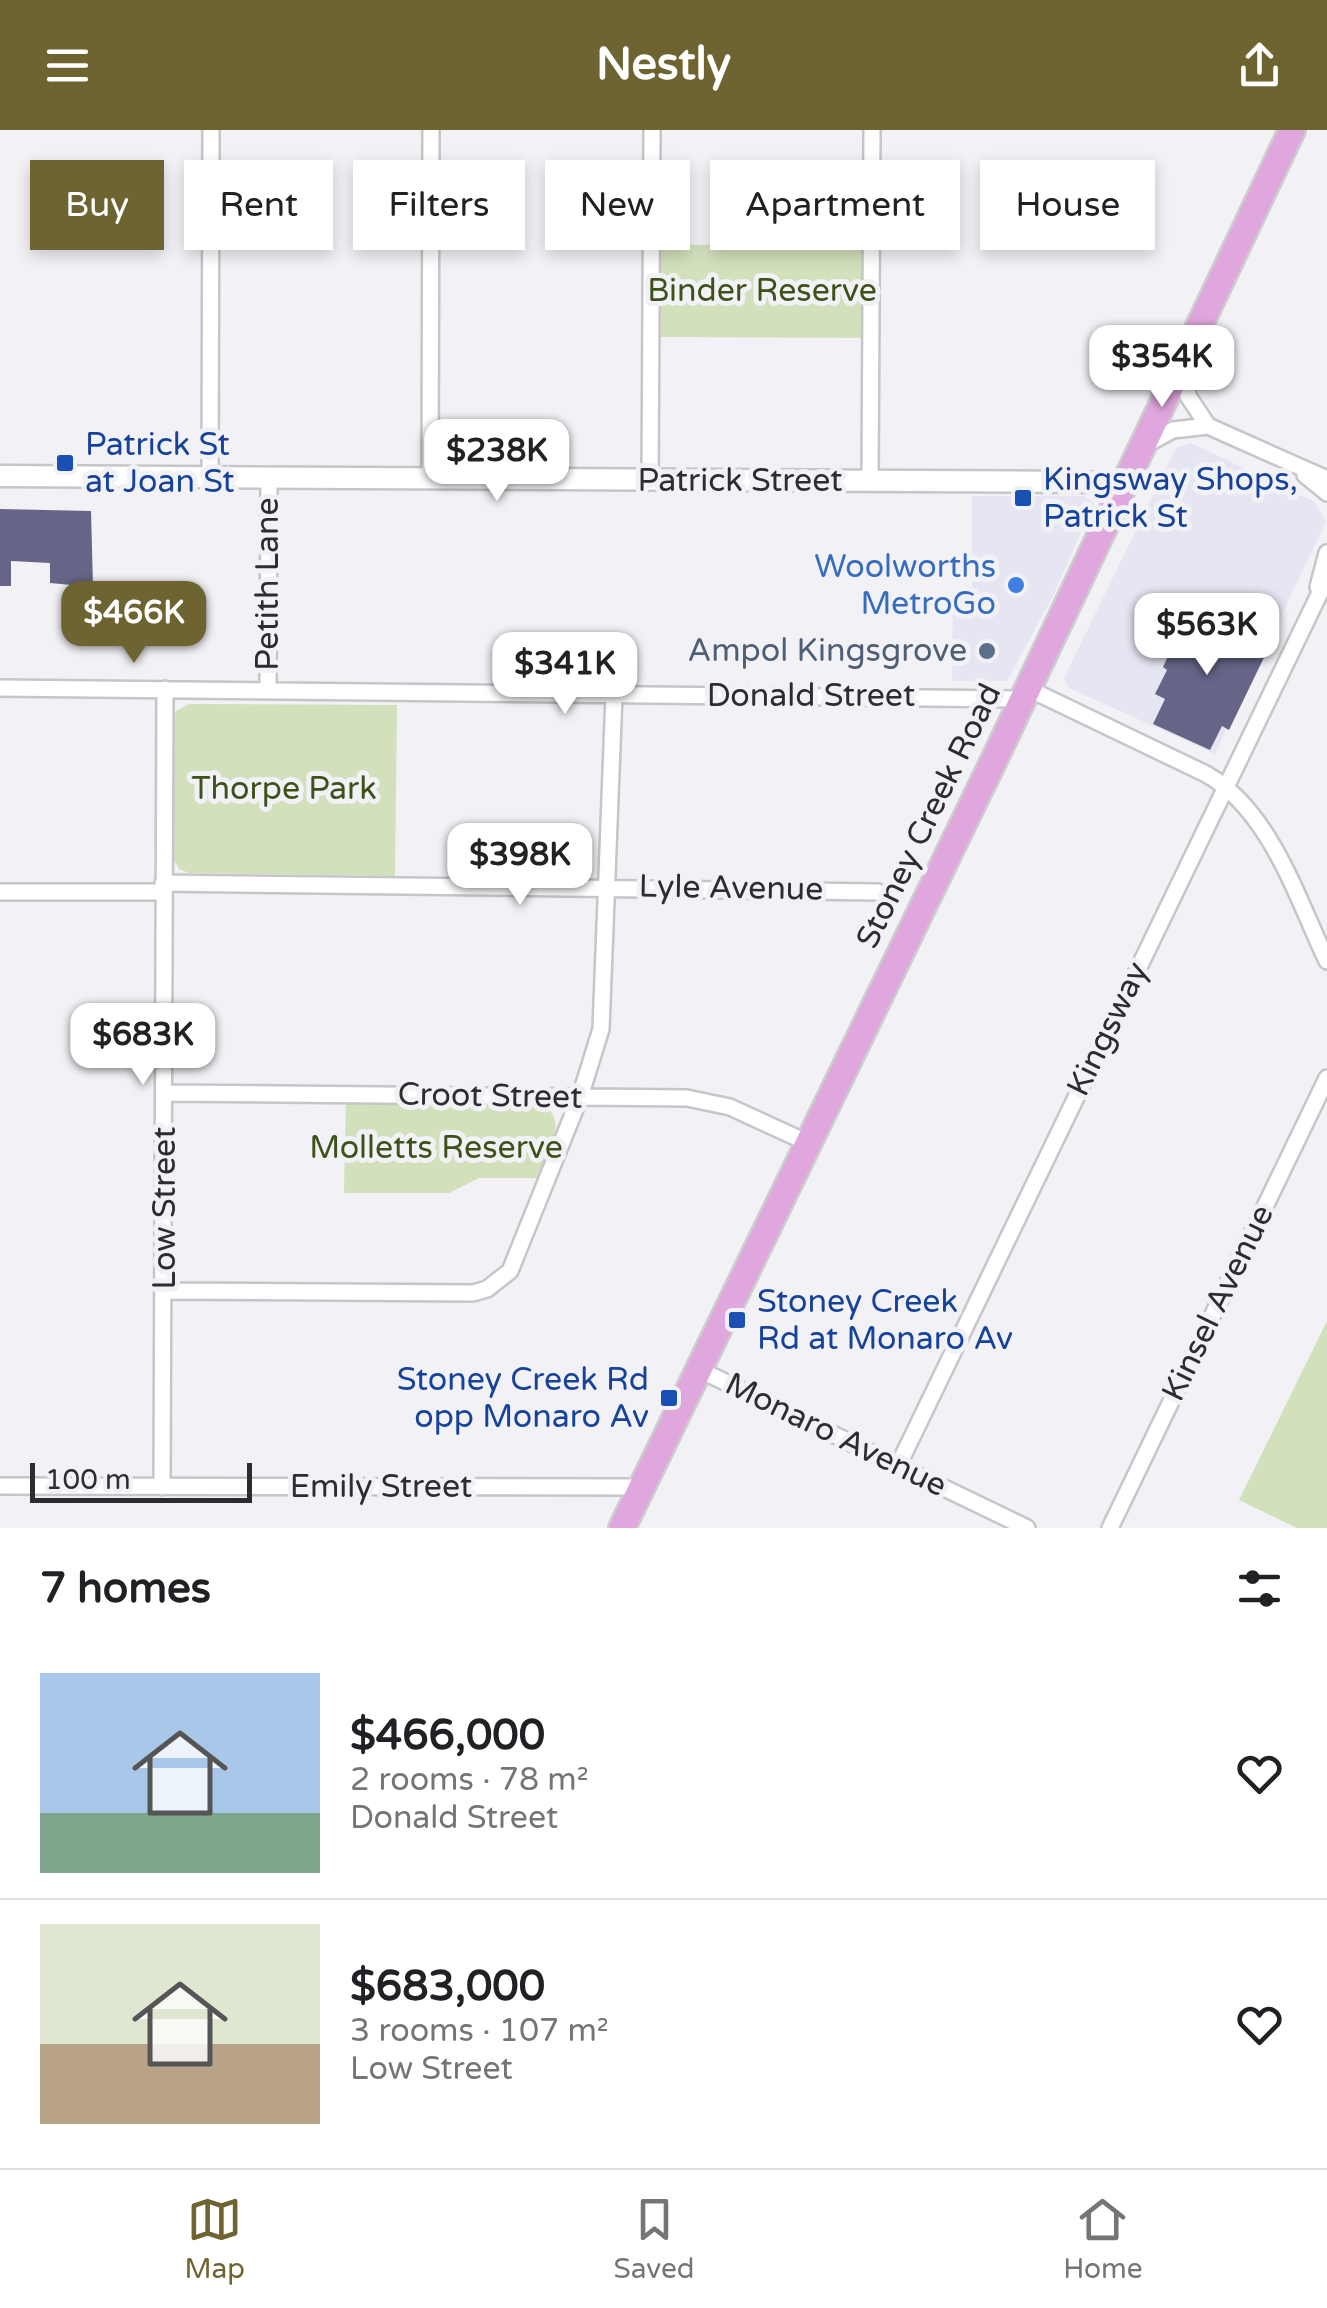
<!DOCTYPE html>
<html lang="en">
<head>
<meta charset="utf-8">
<style>
  body { margin:0; font-family:"Varela Round",sans-serif; background:#f2f2f2; color:#202124; height:100vh; display:flex; flex-direction:column; font-size:38px; white-space:nowrap }
  * { box-sizing:border-box; margin:0 }
  p { font-size:32px; color:#757577 }
  .icon { flex:none; width:55px; height:55px; fill:none; stroke:currentColor; stroke-width:2; stroke-linecap:round; stroke-linejoin:round }
  .map { position:relative; height:1398px; overflow:hidden }
  .panel { display:flex; flex-direction:column; background:#fff; flex:1 }
  .panel>* { flex:none }
  .top-card { position:absolute; left:30px; top:30px; width:1268px; height:90px; display:flex; gap:20px }
  .scale { position:absolute; left:30px; bottom:25px; width:222px; box-sizing:border-box; padding-left:10px; border:5px solid #2d2d2f; border-top:0; font-size:28px; line-height:35px; white-space:nowrap; color:#2d2d2f; -webkit-text-stroke:8px #f1f1f6; paint-order:stroke }
  .price { position:absolute; translate:-50% -85px; padding:0 22px; border-radius:20px; background:#fff; color:#222; font-size:32px; line-height:65px; filter:drop-shadow(0 2px 5px #0008) }
  .price::after { content:''; position:absolute; left:50%; top:60px; width:30px; height:22px; margin-left:-15px; background:inherit; clip-path:polygon(0 0,100% 0,50% 100%) }
  .price.on { background:#6e6431; color:#fff }
  ul { padding:0; list-style:none }
  li { display:flex; align-items:center; gap:30px; height:250px; padding:0 40px }
  li+li { border-top:2px solid #e0e0e0 }
  li span { display:grid; place-items:center; flex:none; width:280px; height:200px; border-radius:0px; color:#555 }
  li>.icon { margin-inline-start:auto }
  span .icon { width:120px; height:120px; fill:#fffc; stroke-width:1 }
  li b { font-size:42px }
  h2 { display:flex; justify-content:space-between; align-items:center; height:120px; padding:0 40px; font-size:42px }
  .tag { padding:0 35px; border-radius:0px; background:#fff; box-shadow:0 5px 15px #0003; font-size:35px; line-height:90px }
  .tag.on { background:#6e6431; color:#fff }
  header { display:flex; justify-content:space-between; align-items:center; height:130px; padding:0 40px; background:#6e6431; color:#fff; font-size:45px; font-weight:800 }
  .dock { display:flex; justify-content:space-around; align-items:center; height:140px; border-top:2px solid #e0e0e0; background:#fff; font-size:28px; color:#757577 }
  .dock a { display:grid; justify-items:center; gap:5px }
  .dock .on { color:#6e6431 }
  .map>svg:first-child { display:block }
  .built { fill:#e6e6f2 }
  .park { fill:#d2e0bc }
  .building { fill:#666588 }
  .lines { fill:none; stroke-linecap:round; stroke-linejoin:round }
  .minor-casing { stroke:#c5c5ca; stroke-width:20 }
  .tertiary-casing { stroke:#c5c5ca; stroke-width:25 }
  .primary-casing { stroke:#cdcdcd; stroke-width:30 }
  .minor { stroke:#fff; stroke-width:15 }
  .tertiary { stroke:#fff; stroke-width:20 }
  .primary { stroke:#dfa7dd; stroke-width:25 }
  .transit-dot { fill:#1a4fb4; stroke:#f1f1f6; stroke-width:4 }
  .shop-dot { fill:#3f7fe0; stroke:#f1f1f6; stroke-width:4 }
  .service-dot { fill:#5c6f8a; stroke:#f1f1f6; stroke-width:4 }
  .labels { text-anchor:middle; dominant-baseline:central; stroke-width:10; stroke-linejoin:round; paint-order:stroke }
  .park-label { font-size:32px; fill:#3e5118; stroke:#f1f1f6 }
  .transit-label { font-size:32px; fill:#164399; stroke:#f1f1f6; text-anchor:start }
  .street-label { font-size:32px; fill:#2d2d2f; stroke:#f1f1f6 }
  .shop-label { font-size:32px; fill:#366cbe; stroke:#f1f1f6; text-anchor:end }
  .service-label { font-size:32px; fill:#4e5e75; stroke:#f1f1f6; text-anchor:end }
</style>
</head>
<body>
<header><svg class="icon" aria-label="menu" viewBox="0 0 24 24"><path d="M4 6h16M4 12h16M4 18h16"/></svg>Nestly<svg class="icon" aria-label="share" viewBox="0 0 24 24"><path d="M12 15V3M7 8l5-5 5 5M5 13v7h14v-7"/></svg></header>
<div class="map">
<svg width="1327" height="1398" viewBox="0 0 1327 1398">
  <rect width="100%" height="100%" fill="#f1f1f6"/>
  <path class="built" d="M1191 313 1315 372 1326 392 1215 624 1069 558 1064 548 1176 318Z
    M972 366H1085L1094 373 1053 466 1007 551H952L953 463H972Z"/>
  <path class="park" d="M862 114V208L661 207V115Z
    M189 574 397 575 395 746 189 743 179 739 171 724 172 593 176 581Z
    M346 970 542 974C570 991 548 1024 539 1048H479L449 1063H344Z
    M1327 1191V1398H1297L1239 1370Z"/>
  <path class="building" d="M0 379 91 381 93 457 50 453V433L11 431V456H0Z
    M1196 479 1270 515 1229 600 1222 596 1210 620 1153 594 1165 569 1155 564 1167 540 1163 537 1186 488 1191 490Z"/>
  <g class="lines">
    <g class="minor-casing">
      <path id="minor" d="M1185 236 1188 266 1208 296
        M1147 314 1173 300 1208 296 1327 349
        M1305 345 1327 363
        M210 348 211 0
        M430 348 431 0
        M650 351 652 0
        M870 351 872 0
        M1318 457 1327 423
        M0 558 1023 569
        M1027 558 1206 644C1270 680 1297 768 1327 831
        M268 560 269 347
        M163 753 878 762
        M0 762H163
        M166 963 687 968 730 977 806 1012
        M165 1161 473 1163 487 1159 510 1141 580 967 601 899 614 565
        M698 1239 1027 1398
        M898 1336 1327 448
        M0 1356 642 1357
        M162 1357 165 559
        M1110 1398 1327 948"/>
    </g>
    <g class="tertiary-casing">
      <path id="tertiary" d="M0 346 1086 352 1120 356"/>
    </g>
    <g class="primary-casing">
      <path id="primary" d="M622 1398 995 628 1292 0"/>
    </g>
    <use href="#minor" class="minor"/>
    <use href="#tertiary" class="tertiary"/>
    <use href="#primary" class="primary"/>
  </g>
  <g class="transit-dot">
    <rect x="55" y="323" width="20" height="20" rx="5"/>
    <rect x="1013" y="358" width="20" height="20" rx="5"/>
    <rect x="727" y="1180" width="20" height="20" rx="5"/>
    <rect x="659" y="1258" width="20" height="20" rx="5"/>
  </g>
  <circle class="shop-dot" cx="1016" cy="455" r="10"/>
  <circle class="service-dot" cx="987" cy="521" r="10"/>
  <g class="labels">
    <g class="park-label">
      <text x="762" y="161">Binder Reserve</text>
      <text x="284" y="659">Thorpe Park</text>
      <text x="436" y="1018">Molletts Reserve</text>
    </g>
    <g class="transit-label">
      <text x="85" y="315">Patrick St<tspan x="85" dy="37">at Joan St</tspan></text>
      <text x="1043" y="350">Kingsway Shops,<tspan x="1043" dy="37">Patrick St</tspan></text>
      <text x="757" y="1172">Stoney Creek<tspan x="757" dy="37">Rd at Monaro Av</tspan></text>
      <text x="649" y="1250" text-anchor="end">Stoney Creek Rd<tspan x="649" dy="37">opp Monaro Av</tspan></text>
    </g>
    <g class="street-label">
      <text x="740" y="351">Patrick Street</text>
      <text transform="translate(268 454) rotate(-90)">Petith Lane</text>
      <text x="811" y="566">Donald Street</text>
      <text transform="translate(929 686) rotate(-64)">Stoney Creek Road</text>
      <text transform="translate(731 758) rotate(1)">Lyle Avenue</text>
      <text transform="translate(1108 899) rotate(-64)">Kingsway</text>
      <text transform="translate(490 966) rotate(1)">Croot Street</text>
      <text transform="translate(165 1078) rotate(-90)">Low Street</text>
      <text transform="translate(1218 1173) rotate(-64)">Kinsel Avenue</text>
      <text transform="translate(836 1305) rotate(26)">Monaro Avenue</text>
      <text x="381" y="1357">Emily Street</text>
    </g>
    <g class="shop-label">
      <text x="996" y="437">Woolworths<tspan x="996" dy="37">MetroGo</tspan></text>
    </g>
    <g class="service-label">
      <text x="967" y="521">Ampol Kingsgrove</text>
    </g>
  </g>
</svg>
<div class="scale">100 m</div>
<b class="price" style="left:1162px;top:280px">$354K</b>
<b class="price" style="left:497px;top:374px">$238K</b>
<b class="price on" style="left:134px;top:536px">$466K</b>
<b class="price" style="left:1207px;top:548px">$563K</b>
<b class="price" style="left:565px;top:587px">$341K</b>
<b class="price" style="left:520px;top:778px">$398K</b>
<b class="price" style="left:143px;top:958px">$683K</b>
<div class="top-card">
<a class="tag on">Buy</a>
<a class="tag">Rent</a>
<a class="tag">Filters</a>
<a class="tag">New</a>
<a class="tag">Apartment</a>
<a class="tag">House</a>
</div>
</div>
<section class="panel">
<h2>7 homes<svg class="icon" aria-label="filters" viewBox="0 0 24 24"><path d="M4 7h16M4 17h16"/><circle cx="9" cy="7" r="2"/><circle cx="15" cy="17" r="2"/></svg></h2>
<ul>
<li><span style="background:linear-gradient(#a9c7e8 70%,#7fa58c 0)"><svg class="icon" aria-label="home" viewBox="0 0 24 24"><path d="M3 11l9-7 9 7M6 9v11h12V9"/></svg></span><div><b>$466,000</b><p>2 rooms · 78 m²</p><p>Donald Street</p></div><svg class="icon" aria-label="heart" viewBox="0 0 24 24"><path d="M12 20l-8-8c-3-5 5-10 8-4 3-6 11-1 8 4z"/></svg></li>
<li><span style="background:linear-gradient(#dfe7d0 60%,#b9a48a 0)"><svg class="icon" aria-label="home" viewBox="0 0 24 24"><path d="M3 11l9-7 9 7M6 9v11h12V9"/></svg></span><div><b>$683,000</b><p>3 rooms · 107 m²</p><p>Low Street</p></div><svg class="icon" aria-label="heart" viewBox="0 0 24 24"><path d="M12 20l-8-8c-3-5 5-10 8-4 3-6 11-1 8 4z"/></svg></li>
</ul>
</section>
<nav class="dock">
<a class="on"><svg class="icon" aria-label="map" viewBox="0 0 24 24"><path d="M3 6l6-2 6 2 6-2v14l-6 2-6-2-6 2zM9 4v14M15 6v14"/></svg>Map</a>
<a><svg class="icon" aria-label="saved" viewBox="0 0 24 24"><path d="M7 4h10v16l-5-4-5 4z"/></svg>Saved</a>
<a><svg class="icon" aria-label="home" viewBox="0 0 24 24"><path d="M3 11l9-7 9 7M6 9v11h12V9"/></svg>Home</a>
</nav>
</body>
</html>
